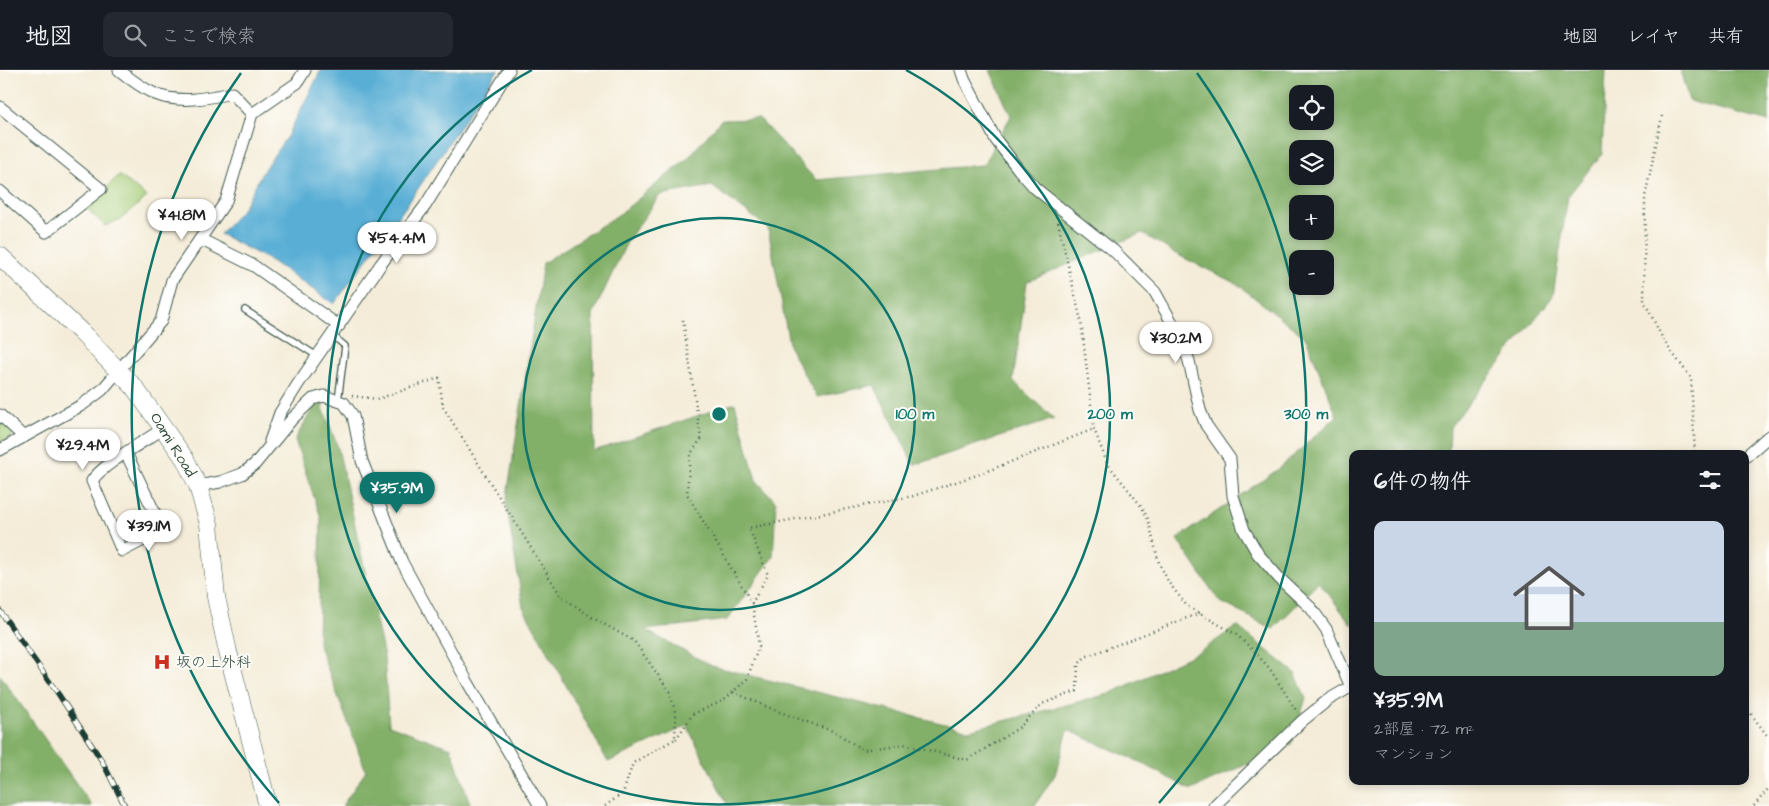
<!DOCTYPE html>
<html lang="ja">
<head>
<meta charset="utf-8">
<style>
  body { margin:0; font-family:"Architects Daughter","Klee One",sans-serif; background:#242831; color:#f1f3f6; height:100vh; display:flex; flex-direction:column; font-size:19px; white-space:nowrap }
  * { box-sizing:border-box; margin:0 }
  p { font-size:16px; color:#9ea1a6 }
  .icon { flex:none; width:28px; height:28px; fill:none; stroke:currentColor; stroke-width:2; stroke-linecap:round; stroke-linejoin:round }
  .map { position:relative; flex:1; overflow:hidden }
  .sheet { position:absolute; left:1349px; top:380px; width:400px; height:335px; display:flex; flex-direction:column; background:#171b24; border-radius:10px; box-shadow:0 2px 8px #0003 }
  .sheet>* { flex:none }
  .controls { position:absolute; left:1289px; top:15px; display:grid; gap:10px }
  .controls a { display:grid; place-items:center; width:45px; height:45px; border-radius:10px; background:#171b24; box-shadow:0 2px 8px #0003; font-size:25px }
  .price { position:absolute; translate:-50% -42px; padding:0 11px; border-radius:18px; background:#fff; color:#222; font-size:16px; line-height:32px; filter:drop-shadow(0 1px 2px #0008) }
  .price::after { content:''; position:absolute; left:50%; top:30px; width:15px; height:11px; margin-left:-8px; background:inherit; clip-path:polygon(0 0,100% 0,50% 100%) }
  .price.active { background:#0f766e; color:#fff }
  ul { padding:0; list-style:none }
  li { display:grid; align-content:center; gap:10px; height:265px; padding:0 25px }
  li span { display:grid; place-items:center; height:155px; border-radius:10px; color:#555 }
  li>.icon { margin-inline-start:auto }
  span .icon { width:90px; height:90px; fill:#fffc; stroke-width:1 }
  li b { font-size:21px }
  h2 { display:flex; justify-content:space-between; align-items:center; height:60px; padding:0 25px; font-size:21px }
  header { display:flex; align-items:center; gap:30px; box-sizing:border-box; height:70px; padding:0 25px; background:#171b24; border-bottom:1px solid #363941 }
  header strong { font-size:24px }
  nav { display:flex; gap:28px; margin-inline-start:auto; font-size:18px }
  .search { width:350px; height:45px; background:#242831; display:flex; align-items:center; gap:12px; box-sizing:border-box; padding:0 18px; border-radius:10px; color:#9ea1a6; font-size:19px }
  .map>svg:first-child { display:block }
  .green { fill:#a4cd79; stroke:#628556 }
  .forest { fill:#83b069; stroke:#51764e; fill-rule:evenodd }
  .water { fill:#58aed5; stroke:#3c7684 }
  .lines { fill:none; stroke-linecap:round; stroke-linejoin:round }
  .service-casing { stroke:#3f574d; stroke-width:8 }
  .minor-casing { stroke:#3f574d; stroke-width:13 }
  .primary-casing { stroke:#3f574d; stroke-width:19 }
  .path { stroke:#3f574d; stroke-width:2.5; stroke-dasharray:1 4; stroke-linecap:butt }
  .service { stroke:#fff; stroke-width:5.5 }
  .minor { stroke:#fff; stroke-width:11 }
  .primary { stroke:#fff; stroke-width:18 }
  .rail-casing { stroke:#1f3d34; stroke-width:5.5 }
  .rail { stroke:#fdfcf7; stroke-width:4; stroke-dasharray:11; stroke-linecap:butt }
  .ring { fill:none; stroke:#0f766e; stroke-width:2.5 }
  .labels { text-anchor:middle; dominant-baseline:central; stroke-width:4; stroke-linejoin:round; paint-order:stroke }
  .street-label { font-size:15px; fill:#1f3d34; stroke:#fdfcf7 }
  .poi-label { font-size:15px; fill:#1f3d34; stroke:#fdfcf7; text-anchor:start }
  .centre { fill:#0f766e; stroke:#fdfcf7; stroke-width:2.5 }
  .ring-label { font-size:15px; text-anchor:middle; font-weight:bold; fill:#0f766e; stroke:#fdfcf7; stroke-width:4; stroke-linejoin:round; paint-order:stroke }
</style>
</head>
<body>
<header>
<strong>地図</strong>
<div class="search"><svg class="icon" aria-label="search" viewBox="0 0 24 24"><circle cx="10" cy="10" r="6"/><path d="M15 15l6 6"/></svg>ここで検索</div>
<nav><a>地図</a><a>レイヤ</a><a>共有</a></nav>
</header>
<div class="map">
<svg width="1769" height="736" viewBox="0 0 1769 736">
  <rect width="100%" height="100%" fill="#fdfcf7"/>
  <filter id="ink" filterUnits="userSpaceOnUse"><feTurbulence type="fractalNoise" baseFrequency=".02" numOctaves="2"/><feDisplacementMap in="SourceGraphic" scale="10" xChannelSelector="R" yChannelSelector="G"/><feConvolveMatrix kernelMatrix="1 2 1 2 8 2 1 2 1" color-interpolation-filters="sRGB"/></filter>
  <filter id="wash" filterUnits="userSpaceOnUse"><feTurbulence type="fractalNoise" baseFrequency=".0096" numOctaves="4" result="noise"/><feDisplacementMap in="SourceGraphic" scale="20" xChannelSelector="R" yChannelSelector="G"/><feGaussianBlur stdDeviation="1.12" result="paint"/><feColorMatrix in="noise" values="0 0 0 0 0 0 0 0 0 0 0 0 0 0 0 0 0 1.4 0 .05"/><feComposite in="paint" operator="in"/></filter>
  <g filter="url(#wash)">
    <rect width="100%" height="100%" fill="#f4ecd8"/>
    <path class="green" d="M119 105 147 127 121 149 105 156 86 138Z
      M0 349 12 360V367L0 372Z"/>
    <path class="forest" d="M990 0H1606L1602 84 1568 126 1553 226 1450 357 1449 384H1352V555L1319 512 1273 559 1219 531 1177 469 1280 398 1337 346 1306 268 1237 214 1176 184 1142 163 1027 212 1013 311 1054 349 914 395 874 315 817 327 790 279 768 158 712 116 660 125 628 170 593 244 594 381 735 333 756 410 776 432 773 487 727 550 645 560 712 596 969 660 1109 624 1201 581 1237 556 1295 603 1306 628 1291 674 1191 720 1140 692 1068 660 1055 705 1034 736H728L687 656 608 692 523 537 506 433 543 193 621 143 686 90 721 50 759 49 816 110 983 95 1011 46ZM1298 24H1325V51H1298ZM1298 79H1325V106H1298ZM1298 134H1325V161H1298ZM1298 189H1325V216H1298Z
      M1680 0H1769V52L1689 31Z
      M319 327 338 378 384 587 389 655 451 678 471 736H342L366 701 318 573 321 448 295 370Z
      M0 605 92 736H0Z"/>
    <path class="water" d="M321 0H498L407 135 334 234 273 192 220 164 243 138 265 98 288 65Z"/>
  </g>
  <g filter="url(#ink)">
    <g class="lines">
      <g class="service-casing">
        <path id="service" d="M245 240 317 286
          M332 265 345 276 338 331"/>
      </g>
      <g class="minor-casing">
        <path id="minor" d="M119 0C130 9 142 18 155 24 179 34 208 28 232 23L252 44
          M961 0 964 9 996 70 1019 100 1035 118 1114 181 1155 222 1181 269 1189 291 1200 340 1206 355 1230 389 1233 426 1244 460 1258 484 1279 508 1311 538 1326 559 1351 617
          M0 37 101 119 46 162 0 121
          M200 169 254 196 339 256
          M0 345 24 367
          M270 371 280 343 298 314 381 194 425 136 509 0
          M0 380 82 335 102 320 161 251 172 210 226 131 252 44 297 13 305 0
          M126 383 163 460 122 481 92 411C101 395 147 370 164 358
          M1745 387 1769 366
          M198 416 220 412 242 404 255 394 292 349 313 329 324 326 344 333 353 346 362 391 402 492 467 611 540 736
          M1214 736 1302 651 1328 630 1352 616"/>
      </g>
      <g class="primary-casing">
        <path id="primary" d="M0 186 81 262 134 317 185 389 198 416 209 454 216 527 228 582 268 736"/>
      </g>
      <path class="path" d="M1662 46 1645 127 1644 231 1665 273 1691 308 1695 384
        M1058 152 1081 251 1094 359 1107 393 1142 437 1148 449 1159 493 1169 513 1187 536 1237 565 1255 582 1270 599 1297 642
        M683 250 701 369 690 385 687 424 752 533 768 505 749 458 913 426 980 404 1094 359
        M352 326 378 329 439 308 443 337 561 526 593 548 634 571 670 622 676 646 675 669 633 693 623 723 605 736
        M733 622 777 641 835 662 863 680 904 674 967 690 1020 657 1042 634 1077 621 1078 595 1085 587 1200 543
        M1745 636 1769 668
        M676 669 693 644 723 631 747 609 759 576 752 533
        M1754 736 1769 718"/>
      <use href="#service" class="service"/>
      <use href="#minor" class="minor"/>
      <use href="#primary" class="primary"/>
      <g class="rail-casing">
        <path id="rail" d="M0 541 59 625 102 691 125 736"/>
      </g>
      <use href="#rail" class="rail"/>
    </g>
  </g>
  <g class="ring">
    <circle cx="719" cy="344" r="196"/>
    <path d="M906 0A391 391 0 1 1 532 0"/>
    <path d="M279 733A587 587 0 0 1 241 3M1197 3A587 587 0 0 1 1159 733"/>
  </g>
  <defs>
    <g id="hospital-bare" transform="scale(1.35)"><path d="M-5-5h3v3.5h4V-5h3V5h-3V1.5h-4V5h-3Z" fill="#c8321e" stroke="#fdfcf7" stroke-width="2.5" paint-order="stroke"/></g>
  </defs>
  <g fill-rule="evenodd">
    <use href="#hospital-bare" x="162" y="592"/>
  </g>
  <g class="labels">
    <g class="street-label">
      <text transform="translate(173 375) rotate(58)">Oami Road</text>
    </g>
    <g class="poi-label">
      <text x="176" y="592">坂の上外科</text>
    </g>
  </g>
  <circle cx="719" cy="344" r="8" class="centre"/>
  <g class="ring-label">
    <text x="915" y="349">100 m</text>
    <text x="1110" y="349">200 m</text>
    <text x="1306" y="349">300 m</text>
  </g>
</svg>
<div class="controls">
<a><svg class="icon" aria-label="locate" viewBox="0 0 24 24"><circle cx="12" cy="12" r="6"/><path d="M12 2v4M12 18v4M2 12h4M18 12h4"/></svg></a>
<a><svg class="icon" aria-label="layers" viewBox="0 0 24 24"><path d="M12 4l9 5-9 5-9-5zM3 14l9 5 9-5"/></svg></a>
<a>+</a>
<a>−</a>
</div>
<b class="price" style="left:182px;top:171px">¥41.8M</b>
<b class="price" style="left:397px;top:194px">¥54.4M</b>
<b class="price" style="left:1176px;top:294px">¥30.2M</b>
<b class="price" style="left:83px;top:401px">¥29.4M</b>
<b class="price active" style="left:397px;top:444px">¥35.9M</b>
<b class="price" style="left:149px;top:482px">¥39.1M</b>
<section class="sheet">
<h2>6件の物件<svg class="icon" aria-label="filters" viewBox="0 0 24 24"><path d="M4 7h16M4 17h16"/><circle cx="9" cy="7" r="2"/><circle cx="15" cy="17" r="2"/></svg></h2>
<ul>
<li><span style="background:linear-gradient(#c9d6e8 65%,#7fa58c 0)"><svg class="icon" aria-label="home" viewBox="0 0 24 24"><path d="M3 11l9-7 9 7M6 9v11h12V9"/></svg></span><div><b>¥35.9M</b><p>2部屋 · 72 m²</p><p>マンション</p></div></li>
</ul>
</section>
</div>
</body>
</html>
